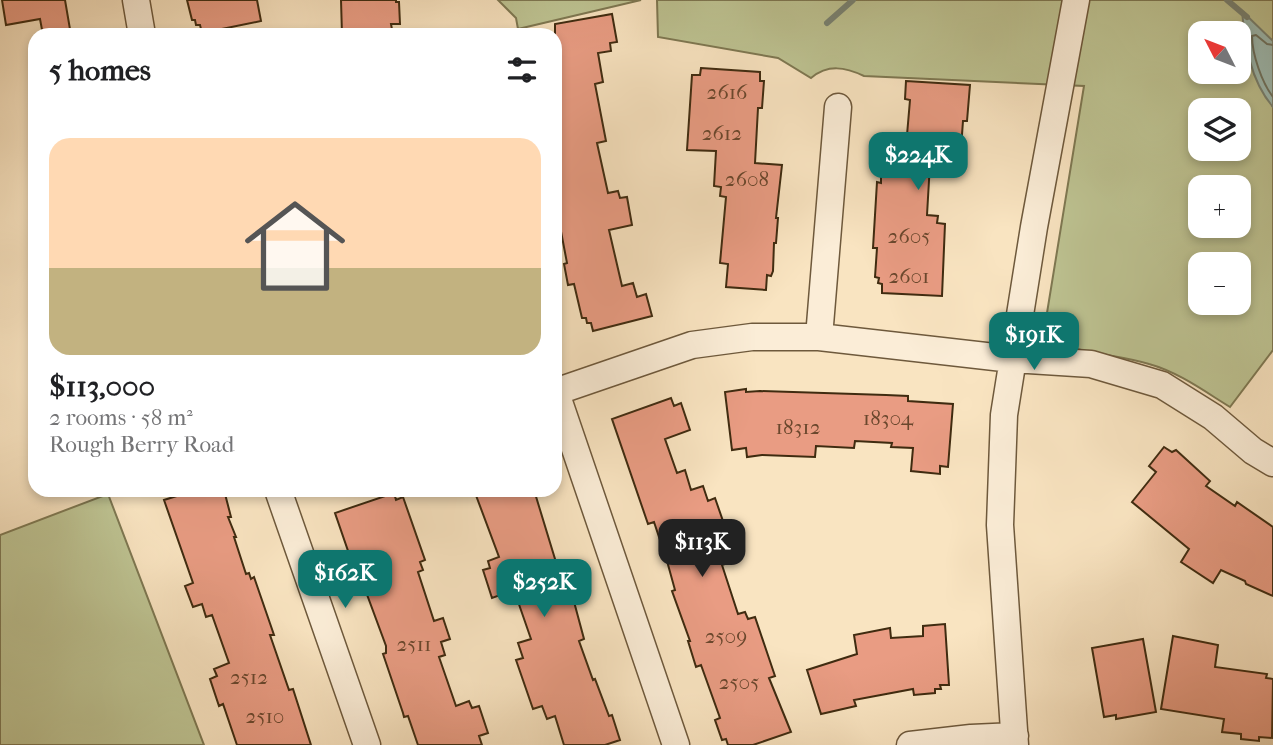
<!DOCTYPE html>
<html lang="en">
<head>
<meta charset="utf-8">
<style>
  body { margin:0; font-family:"IM FELL French Canon",serif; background:#f6f6f6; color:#202124; height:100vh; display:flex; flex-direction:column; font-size:26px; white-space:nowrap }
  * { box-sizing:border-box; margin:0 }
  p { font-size:23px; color:#757577 }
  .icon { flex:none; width:38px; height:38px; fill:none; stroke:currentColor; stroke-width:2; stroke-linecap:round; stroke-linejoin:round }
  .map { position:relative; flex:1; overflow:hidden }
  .side { position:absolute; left:28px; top:28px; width:534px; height:469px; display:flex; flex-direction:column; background:#fff; border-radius:21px; box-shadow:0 4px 10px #0003 }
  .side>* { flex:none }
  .needle { width:46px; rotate:312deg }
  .tools { position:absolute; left:1188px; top:21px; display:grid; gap:14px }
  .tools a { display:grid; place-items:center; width:63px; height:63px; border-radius:14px; background:#fff; box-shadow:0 4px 10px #0003; font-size:35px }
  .price { position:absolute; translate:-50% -60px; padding:0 16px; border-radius:14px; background:#0f766e; color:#fff; font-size:23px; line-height:46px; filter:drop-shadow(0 2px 4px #0008) }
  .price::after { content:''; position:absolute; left:50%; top:42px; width:21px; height:16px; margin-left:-10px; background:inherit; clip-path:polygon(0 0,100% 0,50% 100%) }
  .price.on { background:#222; color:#fff }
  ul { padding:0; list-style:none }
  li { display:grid; align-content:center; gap:14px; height:371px; padding:0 21px }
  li+li { border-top:2px solid #e0e0e0 }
  li span { display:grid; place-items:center; height:217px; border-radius:21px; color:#555 }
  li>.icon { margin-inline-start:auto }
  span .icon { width:126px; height:126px; fill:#fffc; stroke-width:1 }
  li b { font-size:30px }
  h2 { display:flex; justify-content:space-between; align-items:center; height:84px; padding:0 21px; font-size:30px }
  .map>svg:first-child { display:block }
  .green { fill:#bec493; stroke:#7e7852; stroke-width:2; fill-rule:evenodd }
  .water { fill:#9ebeb6; stroke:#788374; stroke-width:2 }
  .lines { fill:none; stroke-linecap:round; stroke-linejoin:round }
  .shore { stroke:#6e7463; stroke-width:2 }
  .stream { stroke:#788374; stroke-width:6 }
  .building { fill:#e99c83; stroke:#3f2b10; stroke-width:2 }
  .minor-casing { stroke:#6e593c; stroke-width:29 }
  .minor { stroke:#fbedd7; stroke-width:26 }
  .labels { text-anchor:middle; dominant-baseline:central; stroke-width:6; stroke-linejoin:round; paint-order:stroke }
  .number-label { font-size:21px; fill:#6a472d }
</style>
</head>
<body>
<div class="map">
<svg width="1273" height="745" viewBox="0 0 1273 745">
  <rect width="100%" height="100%" fill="#f9e4c1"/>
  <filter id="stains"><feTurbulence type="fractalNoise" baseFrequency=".00286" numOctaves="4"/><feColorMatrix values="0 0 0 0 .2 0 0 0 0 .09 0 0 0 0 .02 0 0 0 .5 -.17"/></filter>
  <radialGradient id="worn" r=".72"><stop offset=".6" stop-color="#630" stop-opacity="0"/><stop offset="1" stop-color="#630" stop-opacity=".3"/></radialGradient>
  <path class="green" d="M498 0H641L518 29 516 18Z
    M657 0H1273V350L1230 407C1204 391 1178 372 1149 364 1116 354 1079 354 1049 339L1046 319 1084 86 864 76C845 67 828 64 811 78L778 58 658 37ZM1200 33H1239V72H1200ZM1200 110H1239V149H1200ZM1200 187H1239V226H1200ZM1200 264H1239V303H1200Z
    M108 494 204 745H0V535Z"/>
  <path class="water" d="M1242 11 1273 41V107C1250 80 1245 45 1242 11Z"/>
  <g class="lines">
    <path class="shore" d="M1273 45 1267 44 1256 35 1252 36C1252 54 1262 83 1273 97"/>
    <path class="stream" d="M1227 0 1247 17
      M827 23 853 0"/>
  </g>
  <path class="building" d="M2 0H65L71 35H43L40 19 6 25Z
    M187 0H257L261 21 202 33 200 25H196L195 20H192Z
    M341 0H396V2H399L400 24H391L393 35H342Z
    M612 14 617 42 610 43 611 51 598 53 603 82 595 84 606 141 597 143 608 193 618 191 620 198 627 197 632 225 609 230 622 286 633 283 637 297 646 294 652 316 593 331 591 323H587L586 318H582L574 284 568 285 564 264 567 263 555 200V24Z
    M701 68 760 72V81H764L762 108H758L755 163 782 165 776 218H778L776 243H774L773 271 771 276 767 275 766 290 726 287 728 264 720 263 726 197 720 196 721 187 714 186 716 151 687 150 692 75H700Z
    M906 81 970 85 967 121H963L961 148 954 147 953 164 930 163 927 215 938 216 937 223 945 224 942 296 882 293V284L878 283 879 278 875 277 877 248H873L877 182 881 183V168L904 170 910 100 905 99Z
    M746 389V392L760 391 886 395 908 396V401L953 404 948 467 940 466V474L911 471 913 448 891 447 892 443 855 441 854 448 816 446 815 457 762 455 747 457 746 448 732 450 725 392Z
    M671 398 674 406 681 403 690 430 665 439 677 473 685 470 691 490 703 486 708 501 715 498 732 547 723 550 728 563 722 565 738 614 745 612 748 619 755 617 775 676 769 678 791 732 753 745H728L726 739 722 740 715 720 720 718 701 665 696 667 688 641H690L672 591 675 590 667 561 654 522 648 524 612 419Z
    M1164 447 1172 452 1176 450 1210 481 1206 486 1235 506 1237 502 1273 527V596L1246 584 1245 581 1221 570 1213 583 1181 562 1189 549 1132 502 1156 472 1149 466Z
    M196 490H224L231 517H228L236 537H234L246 574 249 573 251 579 254 577 274 635H270L289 690 293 689 311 745H237L223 704 219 706 210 679 217 676 214 669 229 663 212 615 206 617 202 604 193 607 185 586 193 583 164 500Z
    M474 490H534L566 595 570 594 573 598 584 639 579 641 593 680 595 679 609 716 612 715 620 740 605 745H564L555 716 547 719 542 706 533 709 516 660 523 658 518 643 531 639 514 590 492 598 483 570 490 568 488 561 499 557Z
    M394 493 396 500 403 497 425 560 420 562 423 570 418 572 434 621 443 618 450 639 441 642 445 655 439 657 456 706 469 701 472 708 479 706 488 733 479 736 482 745H418L408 716 404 717 403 713 383 654 386 653V646L359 573 356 574 335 513Z
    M945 624 949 685H940L941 689H935V693L914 695 913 689 854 700 856 706 821 714 807 670 857 654 854 635 890 628 891 638 923 636V626Z
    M1173 636 1218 645 1215 667 1267 674 1266 678 1273 679 1272 738 1259 737V741L1241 739V734L1222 732 1224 719 1161 709Z
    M1143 639 1156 712 1116 719V715L1104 717 1092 648Z"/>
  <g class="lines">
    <g class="minor-casing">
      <path id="minor" d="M136 0 142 35
        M819 337 838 107
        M555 390 676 745
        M555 392 692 345 752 337H819L1012 359 1091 364 1162 385 1213 417 1253 451 1273 463
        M278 490 367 745
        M910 745 971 738 1015 736
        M1015 745 1000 525 1004 415 1034 227 1076 0"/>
    </g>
    <use href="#minor" class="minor"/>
  </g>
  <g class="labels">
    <g class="number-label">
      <text x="727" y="92">2616</text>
      <text x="722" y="133">2612</text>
      <text x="747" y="179">2608</text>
      <text x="909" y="236">2605</text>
      <text x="909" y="276">2601</text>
      <text x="888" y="418">18304</text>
      <text x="798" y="427">18312</text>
      <text x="726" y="636">2509</text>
      <text x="414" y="644">2511</text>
      <text x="249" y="677">2512</text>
      <text x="739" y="682">2505</text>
      <text x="265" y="716">2510</text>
    </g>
  </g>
  <rect width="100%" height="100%" filter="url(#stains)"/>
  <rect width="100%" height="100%" fill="url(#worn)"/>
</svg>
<div class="tools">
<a><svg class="needle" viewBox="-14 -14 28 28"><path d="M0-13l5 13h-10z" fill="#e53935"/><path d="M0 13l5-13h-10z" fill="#757577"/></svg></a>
<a><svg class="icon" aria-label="layers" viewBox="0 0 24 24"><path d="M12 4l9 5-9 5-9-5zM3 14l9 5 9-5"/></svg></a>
<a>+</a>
<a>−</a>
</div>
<b class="price" style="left:918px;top:192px">$224K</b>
<b class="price" style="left:1034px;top:372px">$191K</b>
<b class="price on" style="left:702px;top:579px">$113K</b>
<b class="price" style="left:345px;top:610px">$162K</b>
<b class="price" style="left:544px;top:619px">$252K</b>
<section class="side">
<h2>5 homes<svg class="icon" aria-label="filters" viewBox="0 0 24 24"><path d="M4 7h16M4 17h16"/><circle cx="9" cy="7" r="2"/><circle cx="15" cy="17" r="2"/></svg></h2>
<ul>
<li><span style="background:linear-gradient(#ffd9b3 60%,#c2b280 0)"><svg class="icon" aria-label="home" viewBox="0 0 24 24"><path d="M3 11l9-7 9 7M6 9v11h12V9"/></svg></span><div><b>$113,000</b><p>2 rooms · 58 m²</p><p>Rough Berry Road</p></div></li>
</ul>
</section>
</div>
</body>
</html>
